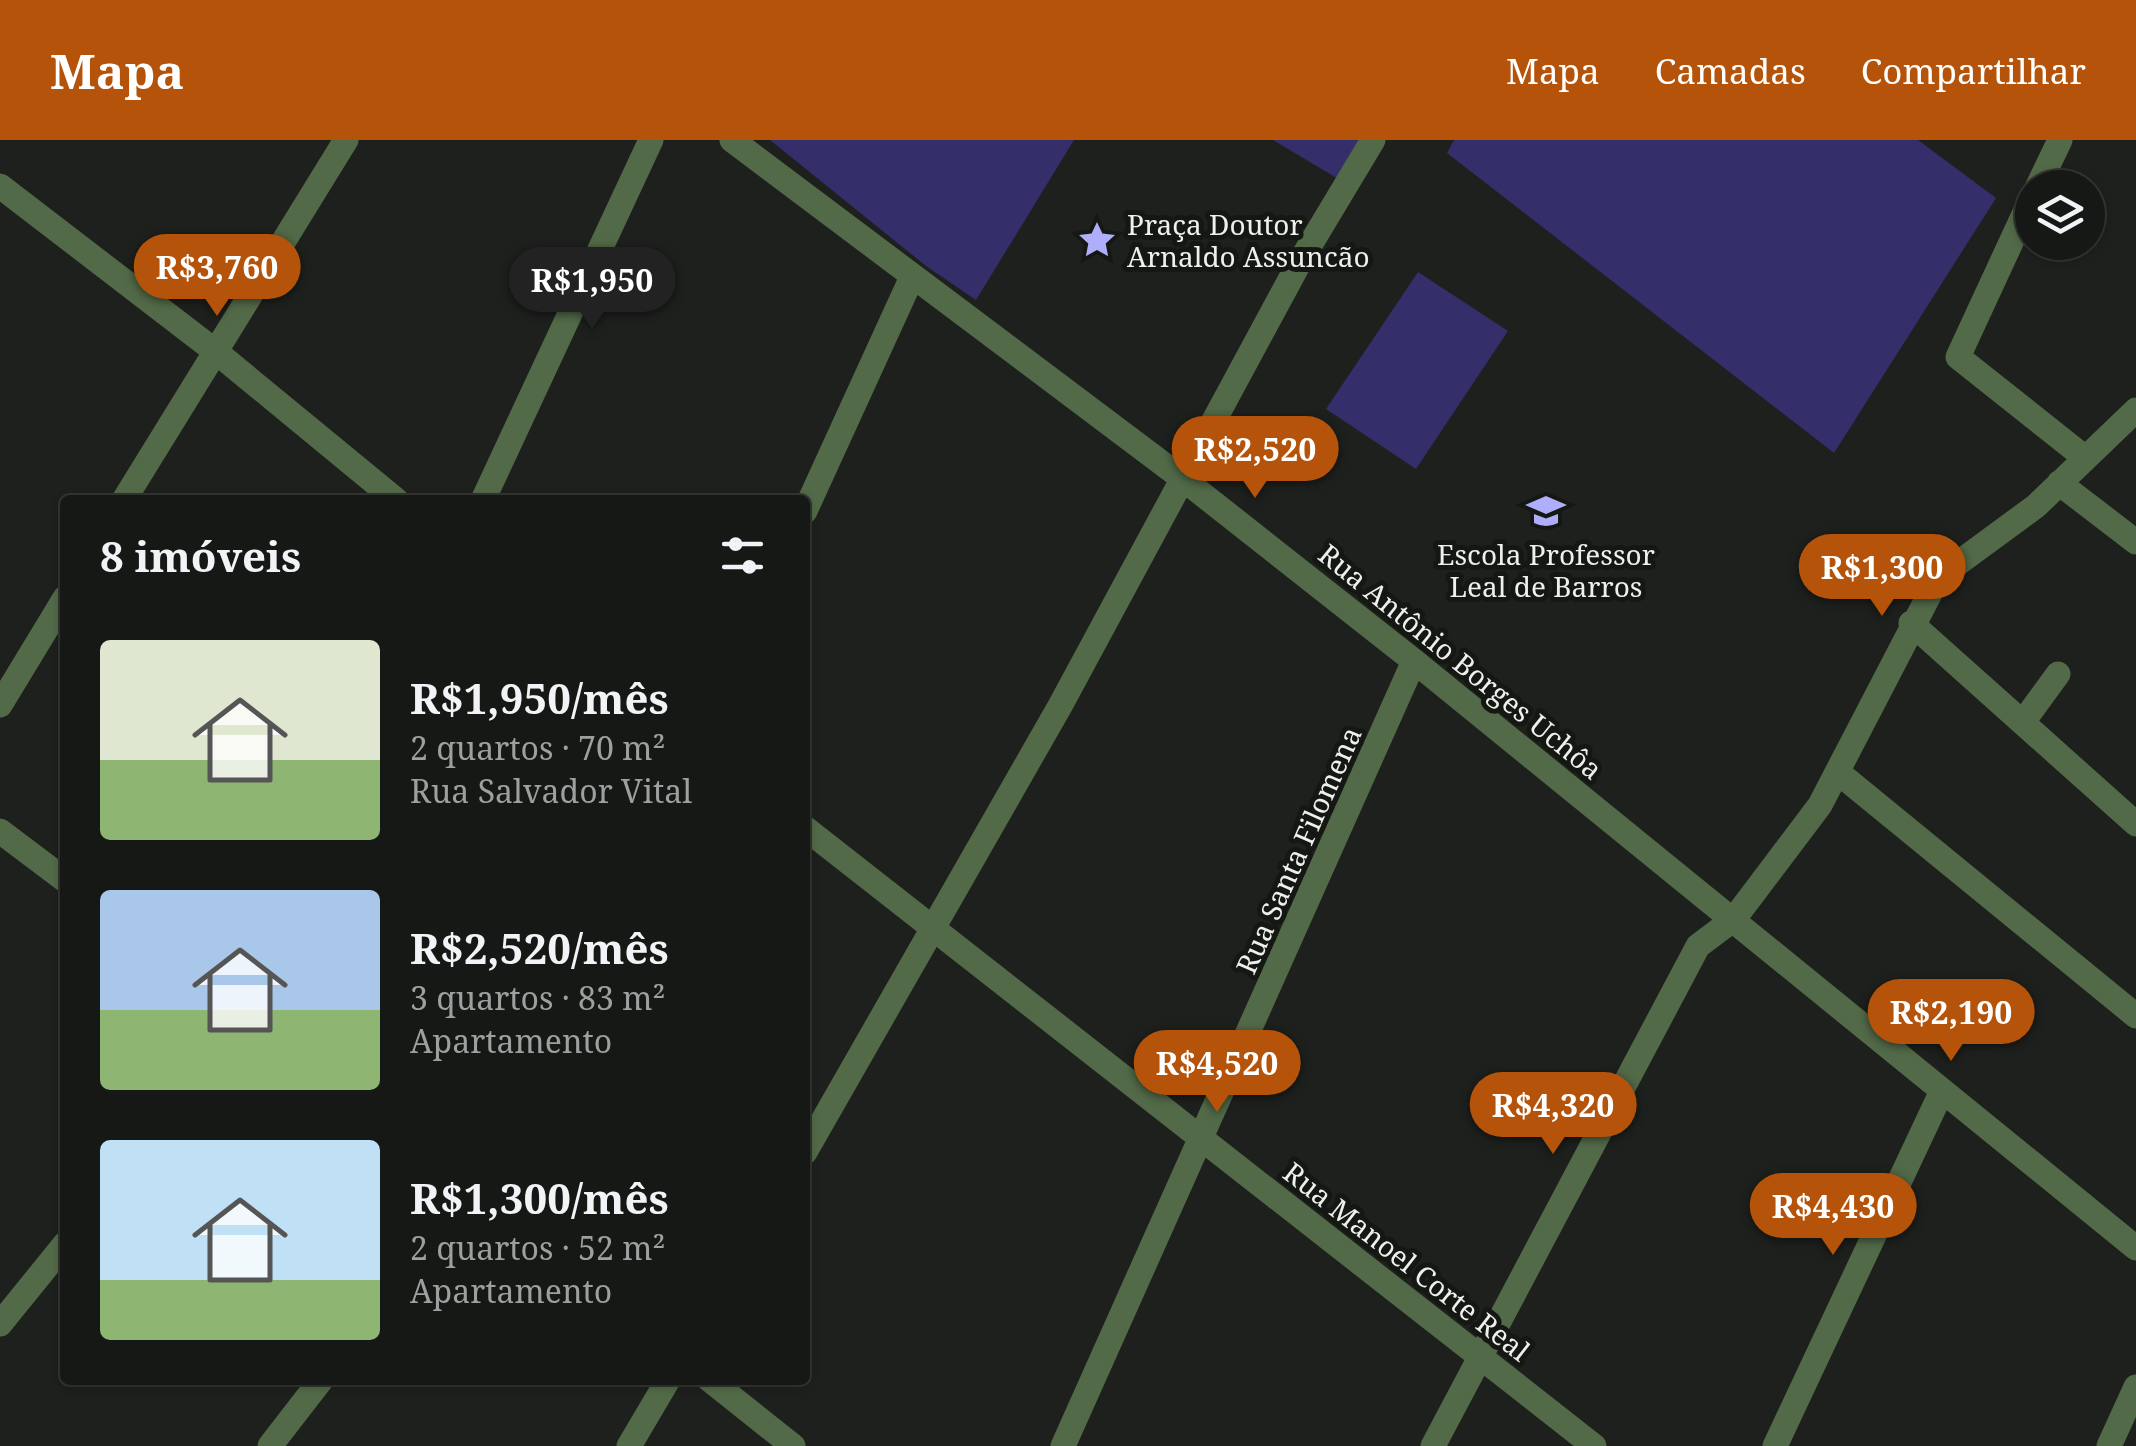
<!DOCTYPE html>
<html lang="pt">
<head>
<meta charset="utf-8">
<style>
  body { margin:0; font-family:"Noto Serif",serif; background:#232522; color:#f1f3f6; height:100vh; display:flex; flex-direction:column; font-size:38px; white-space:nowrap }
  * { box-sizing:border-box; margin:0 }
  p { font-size:32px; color:#9ea0a0 }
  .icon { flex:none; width:55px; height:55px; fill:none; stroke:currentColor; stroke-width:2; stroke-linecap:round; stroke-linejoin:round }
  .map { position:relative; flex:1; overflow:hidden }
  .details { position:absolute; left:60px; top:355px; width:750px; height:890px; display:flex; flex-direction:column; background:#161815; border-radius:10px; box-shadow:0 2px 8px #0004,0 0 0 2px #353734 }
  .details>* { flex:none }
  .fabs { position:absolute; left:2015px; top:30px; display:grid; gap:20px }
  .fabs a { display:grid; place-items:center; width:90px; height:90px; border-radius:50%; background:#161815; box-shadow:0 2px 8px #0004,0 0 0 2px #353734; font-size:50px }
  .price { position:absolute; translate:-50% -85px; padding:0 22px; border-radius:35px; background:#b45309; color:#fff; font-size:32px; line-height:65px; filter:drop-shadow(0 2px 5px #0008) }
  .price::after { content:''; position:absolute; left:50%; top:60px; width:30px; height:22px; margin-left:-15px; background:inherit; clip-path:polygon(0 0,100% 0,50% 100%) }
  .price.active { background:#222; color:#fff }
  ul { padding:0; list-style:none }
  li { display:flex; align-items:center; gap:30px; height:250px; padding:0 40px }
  li span { display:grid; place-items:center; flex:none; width:280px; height:200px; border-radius:10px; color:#555 }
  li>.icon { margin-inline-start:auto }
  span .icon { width:120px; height:120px; fill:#fffc; stroke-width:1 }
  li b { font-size:42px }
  h2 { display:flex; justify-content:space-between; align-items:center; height:120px; padding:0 40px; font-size:42px }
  header { display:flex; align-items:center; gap:60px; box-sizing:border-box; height:140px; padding:0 50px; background:#b45309; color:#fff }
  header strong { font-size:48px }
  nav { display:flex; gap:55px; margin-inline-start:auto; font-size:35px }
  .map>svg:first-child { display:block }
  .green { fill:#342e6b }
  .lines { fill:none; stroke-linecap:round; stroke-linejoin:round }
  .minor { stroke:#526a48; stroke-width:25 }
  .tertiary { stroke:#526a48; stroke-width:25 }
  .labels { text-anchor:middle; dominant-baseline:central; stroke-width:10; stroke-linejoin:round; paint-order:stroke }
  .poi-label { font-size:28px; fill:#edf0ec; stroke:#141712; text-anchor:start }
  .street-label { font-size:28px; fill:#edf0ec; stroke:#141712 }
</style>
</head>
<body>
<header>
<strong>Mapa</strong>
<nav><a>Mapa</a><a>Camadas</a><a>Compartilhar</a></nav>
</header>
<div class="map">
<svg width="2136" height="1306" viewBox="0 0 2136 1306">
  <rect width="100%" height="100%" fill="#1d201c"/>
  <path class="green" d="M770 0H1074L976 160 926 126Z
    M1273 0H1370L1345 43Z
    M1454 0H1918L1996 58 1834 313 1447 13Z
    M1418 132 1508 191 1416 329 1326 269Z"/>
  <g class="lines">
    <path class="minor" d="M732 0 1183 339 1414 521 2136 1108
      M0 46 215 211 396 360
      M2037 48 2060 0
      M2032 57 1958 217 2084 317
      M2059 343 2136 402
      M483 360 651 0
      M805 371 912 137
      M1911 483 2136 684
      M2023 582 2058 534
      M1840 634 2136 876
      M805 688 1594 1306
      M0 691 65 740
      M805 1012 1060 566 1298 125 1373 0
      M0 1184 65 1104
      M710 1240 793 1306
      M270 1306 321 1240
      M629 1306 668 1240
      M1063 1306 1414 521
      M1433 1306 1698 806 1734 779 1820 665 1938 438 2036 366 2136 270
      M1775 1306 1941 953
      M2109 1306 2136 1247"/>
    <path class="tertiary" d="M124 360 346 0
      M0 565 65 458"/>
  </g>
  <defs>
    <g id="sight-bare" transform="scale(3)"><path d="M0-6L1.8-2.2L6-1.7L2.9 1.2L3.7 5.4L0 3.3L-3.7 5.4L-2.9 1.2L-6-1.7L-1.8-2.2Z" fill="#afaefa" stroke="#141712" stroke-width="2.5" paint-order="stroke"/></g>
    <g id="school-bare" transform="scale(3)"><path d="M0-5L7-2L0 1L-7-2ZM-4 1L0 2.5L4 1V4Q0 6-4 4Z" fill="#afaefa" stroke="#141712" stroke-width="2.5" paint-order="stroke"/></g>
  </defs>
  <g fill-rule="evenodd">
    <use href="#sight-bare" x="1097" y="100"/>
    <use href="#school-bare" x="1546" y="371"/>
  </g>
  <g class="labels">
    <g class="poi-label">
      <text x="1127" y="84">Praça Doutor<tspan x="1127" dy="32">Arnaldo Assuncão</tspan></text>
      <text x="1546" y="414" text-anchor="middle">Escola Professor<tspan x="1546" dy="32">Leal de Barros</tspan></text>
    </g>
    <g class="street-label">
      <text transform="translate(1461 521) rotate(39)">Rua Antônio Borges Uchôa</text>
      <text transform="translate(1298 710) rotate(-66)">Rua Santa Filomena</text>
      <text transform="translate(1407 1121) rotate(38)">Rua Manoel Corte Real</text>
    </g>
  </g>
</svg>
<div class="fabs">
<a><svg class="icon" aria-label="layers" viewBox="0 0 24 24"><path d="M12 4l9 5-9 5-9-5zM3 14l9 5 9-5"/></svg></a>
</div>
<b class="price" style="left:217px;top:179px">R$3,760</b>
<b class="price active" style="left:592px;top:192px">R$1,950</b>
<b class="price" style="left:1255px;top:361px">R$2,520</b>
<b class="price" style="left:1882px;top:479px">R$1,300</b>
<b class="price" style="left:1951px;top:924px">R$2,190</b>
<b class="price" style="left:1217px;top:975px">R$4,520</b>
<b class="price" style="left:1553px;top:1017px">R$4,320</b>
<b class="price" style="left:1833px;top:1118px">R$4,430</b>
<section class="details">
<h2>8 imóveis<svg class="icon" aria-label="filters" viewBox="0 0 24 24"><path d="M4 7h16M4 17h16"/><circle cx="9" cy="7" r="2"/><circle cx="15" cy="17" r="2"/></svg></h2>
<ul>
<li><span style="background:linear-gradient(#dfe7d0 60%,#8fb573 0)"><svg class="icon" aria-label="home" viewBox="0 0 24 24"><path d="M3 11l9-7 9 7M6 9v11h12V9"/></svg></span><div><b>R$1,950/mês</b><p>2 quartos · 70 m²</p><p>Rua Salvador Vital</p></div></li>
<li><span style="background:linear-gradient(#a9c7e8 60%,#8fb573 0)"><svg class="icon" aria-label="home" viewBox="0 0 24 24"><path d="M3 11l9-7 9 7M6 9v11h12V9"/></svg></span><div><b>R$2,520/mês</b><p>3 quartos · 83 m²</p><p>Apartamento</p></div></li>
<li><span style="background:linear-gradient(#bfe0f5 70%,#8fb573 0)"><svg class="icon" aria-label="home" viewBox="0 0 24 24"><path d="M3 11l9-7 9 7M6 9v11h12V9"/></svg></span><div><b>R$1,300/mês</b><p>2 quartos · 52 m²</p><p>Apartamento</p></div></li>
</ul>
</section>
</div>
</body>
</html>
